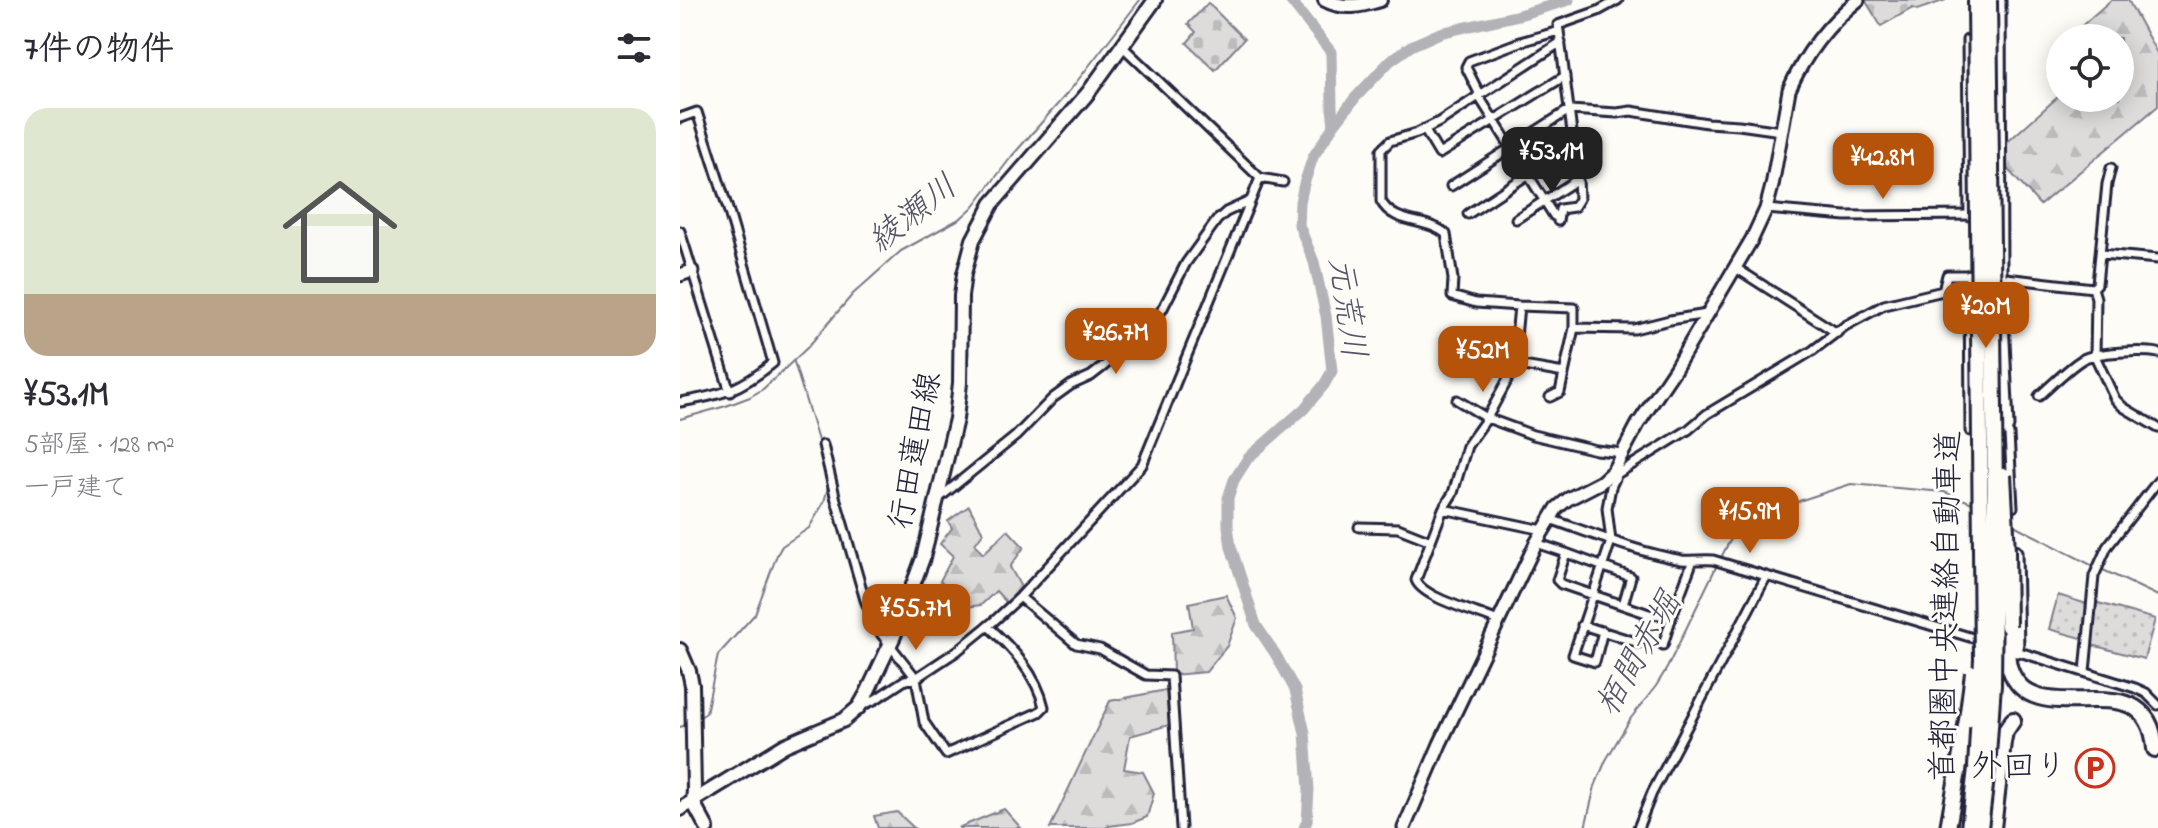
<!DOCTYPE html>
<html lang="ja">
<head>
<meta charset="utf-8">
<style>
  body { margin:0; font-family:"Indie Flower","Klee One",sans-serif; background:#f7f7f7; color:#2b2b33; height:100vh; display:flex; flex-direction:column; font-size:30px; white-space:nowrap }
  * { box-sizing:border-box; margin:0 }
  p { font-size:26px; color:#7c7c81 }
  .icon { flex:none; width:44px; height:44px; fill:none; stroke:currentColor; stroke-width:2; stroke-linecap:round; stroke-linejoin:round }
  .map { position:relative; flex:1; overflow:hidden }
  .details { display:flex; flex-direction:column; background:#fff; width:680px }
  .details>* { flex:none }
  .buttons { position:absolute; left:1366px; top:24px; display:grid; gap:16px }
  .buttons a { display:grid; place-items:center; width:88px; height:88px; border-radius:50%; background:#fff; box-shadow:0 4px 20px #0003; font-size:40px }
  .price { position:absolute; translate:-50% -68px; padding:0 18px; border-radius:16px; background:#b45309; color:#fff; font-size:26px; line-height:52px; filter:drop-shadow(0 2px 4px #0008) }
  .price::after { content:''; position:absolute; left:50%; top:48px; width:24px; height:18px; margin-left:-12px; background:inherit; clip-path:polygon(0 0,100% 0,50% 100%) }
  .price.on { background:#222; color:#fff }
  ul { padding:0; list-style:none }
  li { display:grid; align-content:center; gap:16px; height:424px; padding:0 24px }
  li span { display:grid; place-items:center; height:248px; border-radius:24px; color:#555 }
  li>.icon { margin-inline-start:auto }
  span .icon { width:144px; height:144px; fill:#fffc; stroke-width:1 }
  li b { font-size:34px }
  h2 { display:flex; justify-content:space-between; align-items:center; height:96px; padding:0 24px; font-size:34px }
  main { display:flex; flex:1; min-height:0 }
  .map>svg:first-child { display:block }
  .grass { fill:url(#grass-dots); stroke:#807f8b; stroke-width:2 }
  .forest { fill:url(#forest-firs); stroke:#807f8b; stroke-width:2 }
  .cemetery { fill:url(#cemetery-stones); stroke:#807f8b; stroke-width:2 }
  .lines { fill:none; stroke-linecap:round; stroke-linejoin:round }
  .stream { stroke:#787885; stroke-width:2 }
  .river { stroke:#b2b2b7; stroke-width:11 }
  .street-casing { stroke:#22223b; stroke-width:13 }
  .secondary-casing { stroke:#22223b; stroke-width:17 }
  .primary-casing { stroke:#22223b; stroke-width:18 }
  .highway-casing { stroke:#22223b; stroke-width:20 }
  .street { stroke:#fdfcf7; stroke-width:7 }
  .secondary { stroke:#fdfcf7; stroke-width:11 }
  .primary { stroke:#fdfcf7; stroke-width:12 }
  .highway { stroke:#fdfcf7; stroke-width:14 }
  .highway-bridge-casing { stroke:#22223b; stroke-width:20; stroke-linecap:butt }
  .highway-bridge { stroke:#fdfcf7; stroke-width:14 }
  .labels { text-anchor:middle; dominant-baseline:central; stroke-width:6; stroke-linejoin:round; paint-order:stroke }
  .street-label { font-size:32px; fill:#22223b; stroke:#fdfcf7 }
  .poi-label { font-size:32px; fill:#22223b; stroke:#fdfcf7; text-anchor:end }
  .water-label { font-size:34px; font-style:italic; fill:#545466; stroke:#fdfcf7 }
</style>
</head>
<body>
<main>
<section class="details">
<h2>7件の物件<svg class="icon" aria-label="filters" viewBox="0 0 24 24"><path d="M4 7h16M4 17h16"/><circle cx="9" cy="7" r="2"/><circle cx="15" cy="17" r="2"/></svg></h2>
<ul>
<li><span style="background:linear-gradient(#dfe7d0 75%,#b9a48a 0)"><svg class="icon" aria-label="home" viewBox="0 0 24 24"><path d="M3 11l9-7 9 7M6 9v11h12V9"/></svg></span><div><b>¥53.1M</b><p>5部屋 · 128 m²</p><p>一戸建て</p></div></li>
</ul>
</section>
<div class="map">
<svg width="1478" height="828" viewBox="0 0 1478 828">
  <defs>
    <pattern id="grass-dots" width="8" height="8" patternUnits="userSpaceOnUse" patternTransform="scale(2)"><rect width="8" height="8" fill="#dddcdb"/><path d="M2 2h.1M6 6h.1" fill="none" stroke="#bdbcbd" stroke-width="1.8" stroke-linecap="round"/></pattern>
    <pattern id="forest-firs" width="22" height="20" patternUnits="userSpaceOnUse" patternTransform="scale(2)"><rect width="22" height="20" fill="#dddcdb"/><path d="M5 1l3.5 6h-7zM16 11l3.5 6h-7z" fill="#bdbcbd"/></pattern>
    <pattern id="cemetery-stones" width="16" height="16" patternUnits="userSpaceOnUse" patternTransform="scale(2)"><rect width="16" height="16" fill="#dddcdb"/><path d="M2 7V4a2 2 0 0 1 4 0v3zM10 15v-3a2 2 0 0 1 4 0v3z" fill="#bdbcbd"/></pattern>
  </defs>
  <rect width="100%" height="100%" fill="#fdfcf7"/>
  <filter id="ink" filterUnits="userSpaceOnUse"><feTurbulence type="fractalNoise" baseFrequency=".0125" numOctaves="2"/><feDisplacementMap in="SourceGraphic" scale="16" xChannelSelector="R" yChannelSelector="G"/><feConvolveMatrix kernelMatrix="1 2 1 2 8 2 1 2 1" color-interpolation-filters="sRGB"/></filter>
  <g filter="url(#ink)">
    <path class="grass" d="M1378 595 1407 604 1405 639 1369 629Z
      M1415 602 1475 619 1464 659 1412 645Z"/>
    <path class="forest" d="M1431 0H1448L1478 55V106L1360 205 1314 154 1380 95V98H1440V38L1390 36Z
      M289 506 303 533 295 544 303 554 328 530 344 547 330 567 341 587 327 603 316 591 301 605 286 607 260 581 273 556 260 544 272 528 268 521Z
      M546 595 557 618 547 646 526 672 493 675 492 632 513 628 509 603Z
      M486 690 489 725 450 736 444 769 463 772 474 793 467 817 452 823 429 826 428 828H370L430 701Z
      M324 809 341 828H278Z
      M217 812 234 828H198L194 816Z"/>
    <path class="cemetery" d="M1185 0H1266L1237 10 1233 8 1201 26Z
      M528 3 564 39 535 70 507 43 516 32 508 24Z"/>
    <g class="lines">
      <path class="stream" d="M114 362 139 444
        M0 419 46 406 70 397 83 389 127 348 173 294 221 251 281 218 293 207 332 156 391 89 460 0
        M1332 524 1415 567
        M1041 558C1047 545 1053 533 1065 525L1122 500 1171 484 1264 492 1295 504
        M1421 569 1478 596
        M17 719 26 713 38 655 75 614 97 555 102 546 129 528 144 502 148 487 142 458
        M0 727 8 724
        M905 828 915 786 926 760 951 718 976 686 987 668 1038 563"/>
      <path class="river" d="M610 0 651 52 652 108 654 125
        M624 828 627 821 629 790 625 733 615 690 596 655 576 625 551 547 548 526V498L554 480 568 458 624 409 644 385 652 371 646 316 634 262 619 225 620 202 624 184 633 157 654 125 675 98 710 61 731 46 760 33 839 15 889 0"/>
      <g class="street-casing">
        <path id="street" d="M879 31 878 25 918 11 938 0
          M442 46 580 178 603 182
          M798 95 874 216
          M800 95 786 67 789 61 840 42 879 31 898 179 836 219
          M0 118 17 112 48 209 93 363C60 390 42 395 0 402
          M744 129 759 154 885 76
          M1431 168 1427 184 1417 284 1413 288 1416 298 1415 356 1435 399 1443 407 1478 428
          M771 186 889 110 937 113 951 111 1027 123 1059 125 1101 131
          M1086 209 1166 216 1298 215
          M788 214 893 145
          M1289 216 1287 40 1296 39
          M878 221 880 209 894 207 899 199 898 179
          M0 231 50 392
          M1421 254 1478 259
          M1056 268 1157 333
          M1289 274 1290 431H1302
          M1317 277 1413 288
          M839 306 796 303 772 296 773 279 766 234C748 218 713 225 701 201V150L710 141 737 133 759 122 881 42
          M832 364 884 373
          M1359 396C1372 385 1389 367 1403 359 1416 352 1463 350 1478 353
          M870 397 880 392 894 328
          M777 400 807 418 853 435 916 450 943 453
          M1323 430H1327L1329 434 1333 507
          M143 445 156 500 185 600 193 619 202 635 236 678 244 722 266 754 359 712 364 707C357 675 332 648 308 626
          M933 471 937 474 1008 430 1027 414 1132 351 1165 326 1204 305 1263 291 1267 275H1301
          M258 499 336 436 373 398 391 385 411 376 424 366 468 326 482 310 506 263 537 220 546 212 570 201
          M763 509 863 530
          M870 519C913 534 957 552 1002 560 1012 561 1023 559 1033 560L1303 641
          M679 527 718 528 751 541
          M856 543 886 553 877 580 881 584 969 614 959 643 902 625
          M886 553 951 577 943 605
          M340 597 396 644 420 649 466 675 491 676 501 828
          M969 614 992 616
          M818 621C798 612 742 598 736 580L763 509 773 493 787 446 807 418 827 381 835 348 839 306 894 308V328L954 329 990 320 1027 314
          M923 631 915 662 893 655 931 541 927 508 931 487 937 474
          M983 645 992 616 1013 560
          M1336 651 1455 688 1466 693 1478 705
          M1405 672 1414 576 1427 547 1478 481
          M181 706 196 699 225 680 236 678 277 651 314 621 340 597 462 465 580 178
          M958 828 972 793 1086 577"/>
      </g>
      <g class="secondary-casing">
        <path id="secondary" d="M1319 0 1320 277 1327 426 1325 430
          M0 275 12 271
          M1335 552 1337 651
          M724 828 760 744 856 543 877 508 888 499 921 482 933 471 958 424 995 369 1072 239 1086 209 1092 186 1109 90C1124 56 1148 24 1178 0"/>
      </g>
      <g class="primary-casing">
        <path id="primary" d="M645 0C664 10 681 6 700 0
          M0 650 9 671 12 685 14 790 13 802 27 828
          M0 809 105 745 164 720 179 707 187 693 214 636 243 558 276 419 280 383 281 296 284 274 293 240 312 204 408 93 475 0"/>
      </g>
      <g class="highway-casing">
        <path id="highway" d="M1328 626C1328 640 1325 656 1330 669 1354 739 1469 655 1475 749
          M1268 828 1287 720
          M1313 828 1323 742 1325 732 1333 720"/>
      </g>
      <use href="#street" class="street"/>
      <use href="#secondary" class="secondary"/>
      <use href="#primary" class="primary"/>
      <use href="#highway" class="highway"/>
      <g class="highway-bridge-casing">
        <path id="highway-bridge" d="M1323 475 1327 551 1328 626
          M1287 720 1293 673
          M1289 828 1296 768 1302 659 1296 0
          M1300 828 1307 769 1313 684 1315 492 1309 0"/>
      </g>
      <use href="#highway-bridge" class="highway-bridge"/>
    </g>
  </g>
  <defs>
    <g id="parking-ring" transform="scale(2)"><circle r="9.5" fill="#fdfcf7" stroke="#c8321e" stroke-width="1.5"/><path d="M-3.5-5.5H1a3.5 3.5 0 0 1 0 7H-1V5.5H-3.5ZM-1-3.4V-.6H.8a1.4 1.4 0 0 0 0-2.8Z" fill="#c8321e"/></g>
  </defs>
  <g fill-rule="evenodd">
    <use href="#parking-ring" x="1415" y="768"/>
  </g>
  <g class="labels">
    <g class="street-label">
      <text transform="translate(237 451) rotate(-79)">行田蓮田線</text>
      <text transform="translate(1268 606) rotate(-89)">首都圏中央連絡自動車道</text>
    </g>
    <g class="poi-label">
      <text x="1387" y="768">外回り</text>
    </g>
    <g class="water-label">
      <text transform="translate(234 215) rotate(-38)">綾瀬川</text>
      <text transform="translate(665 308) rotate(82)">元荒川</text>
      <text transform="translate(960 655) rotate(-60)">栢間赤堀</text>
    </g>
  </g>
</svg>
<div class="buttons">
<a><svg class="icon" aria-label="locate" viewBox="0 0 24 24"><circle cx="12" cy="12" r="6"/><path d="M12 2v4M12 18v4M2 12h4M18 12h4"/></svg></a>
</div>
<b class="price on" style="left:872px;top:195px">¥53.1M</b>
<b class="price" style="left:1203px;top:201px">¥42.8M</b>
<b class="price" style="left:1306px;top:350px">¥20M</b>
<b class="price" style="left:436px;top:376px">¥26.7M</b>
<b class="price" style="left:803px;top:394px">¥52M</b>
<b class="price" style="left:1070px;top:555px">¥15.9M</b>
<b class="price" style="left:236px;top:652px">¥55.7M</b>
</div>
</main>
</body>
</html>
